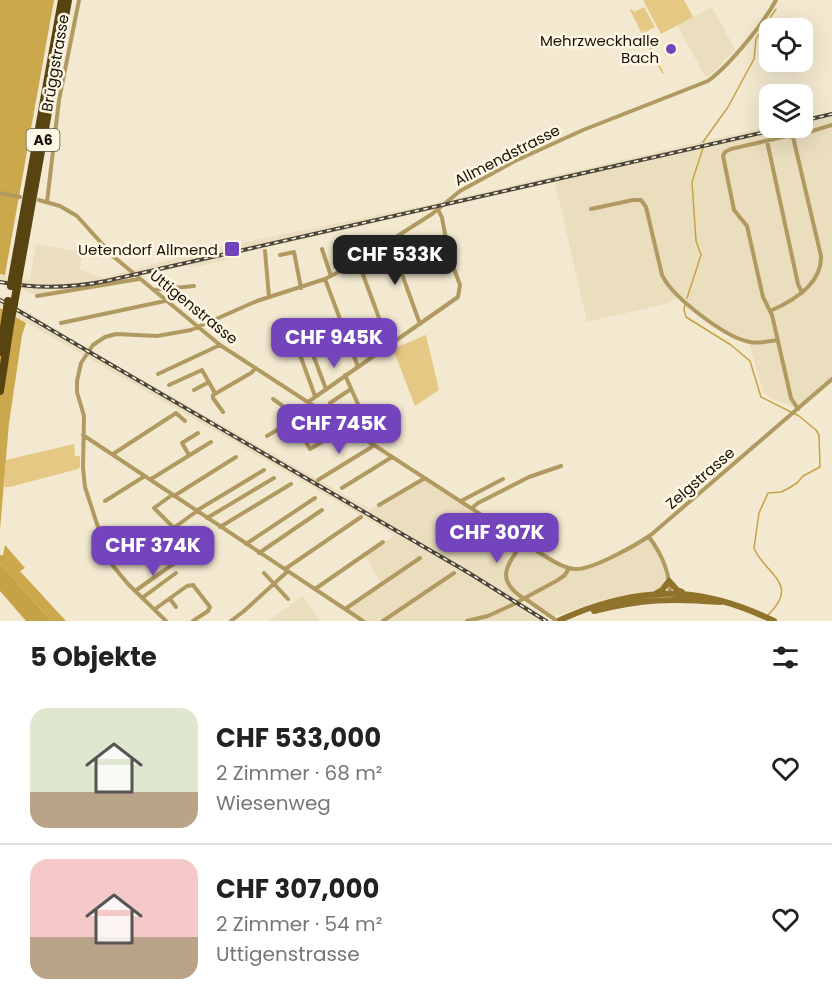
<!DOCTYPE html>
<html lang="de">
<head>
<meta charset="utf-8">
<style>
  body { margin:0; font-family:Poppins,sans-serif; background:#f2f2f2; color:#222; height:100vh; display:flex; flex-direction:column; font-size:22px; white-space:nowrap }
  * { box-sizing:border-box; margin:0 }
  p { font-size:20px; color:#767676 }
  .icon { flex:none; width:33px; height:33px; fill:none; stroke:currentColor; stroke-width:2; stroke-linecap:round; stroke-linejoin:round }
  .map { position:relative; height:621px; overflow:hidden }
  .sheet { display:flex; flex-direction:column; background:#fff; flex:1 }
  .sheet>* { flex:none }
  .controls { position:absolute; left:759px; top:18px; display:grid; gap:12px }
  .controls a { display:grid; place-items:center; width:54px; height:54px; border-radius:12px; background:#fff; box-shadow:0 6px 24px #0002; font-size:30px }
  .price { position:absolute; translate:-50% -51px; padding:0 14px; border-radius:12px; background:#7344bb; color:#fff; font-size:20px; line-height:39px; filter:drop-shadow(0 2px 3px #0008) }
  .price::after { content:''; position:absolute; left:50%; top:36px; width:18px; height:14px; margin-left:-9px; background:inherit; clip-path:polygon(0 0,100% 0,50% 100%) }
  .price.selected { background:#222; color:#fff }
  ul { padding:0; list-style:none }
  li { display:flex; align-items:center; gap:18px; height:150px; padding:0 30px }
  li+li { border-top:2px solid #e0e0e0 }
  li span { display:grid; place-items:center; flex:none; width:168px; height:120px; border-radius:18px; color:#555 }
  li>.icon { margin-inline-start:auto }
  span .icon { width:72px; height:72px; fill:#fffc; stroke-width:1 }
  li b { font-size:26px }
  h2 { display:flex; justify-content:space-between; align-items:center; height:72px; padding:0 30px; font-size:26px }
  .map>svg:first-child { display:block }
  .built { fill:#ebdebe }
  .green { fill:#e5c883 }
  .forest { fill:#cca84d }
  .water { fill:#c6a246 }
  .lines { fill:none; stroke-linecap:round; stroke-linejoin:round }
  .stream { stroke:#c6a246; stroke-width:1.5 }
  .street { stroke:#b19a61; stroke-width:4 }
  .secondary { stroke:#8f732a; stroke-width:6 }
  .highway { stroke:#574411; stroke-width:8 }
  .rail-casing { stroke:#4b463a; stroke-width:4 }
  .rail { stroke:#fff6e3; stroke-width:1.5; stroke-dasharray:4.5; stroke-linecap:butt }
  .street-bridge { stroke:#b19a61; stroke-width:4 }
  .highway-bridge { stroke:#574411; stroke-width:8 }
  .poi-dot { fill:#7344bb; stroke:#fff6e3; stroke-width:2 }
  .labels { text-anchor:middle; dominant-baseline:central; stroke-width:5; stroke-linejoin:round; paint-order:stroke }
  .shield { fill:#fff6e3; stroke:#5c564b; stroke-width:1.5 }
  .shield-label { font-size:14px; font-weight:bold; fill:#16120a }
  .poi-label { font-size:15px; fill:#16120a; stroke:#fff6e3; text-anchor:end }
  .street-label { font-size:15px; fill:#16120a; stroke:#fff6e3 }
</style>
</head>
<body>
<div class="map">
<svg width="832" height="621" viewBox="0 0 832 621">
  <rect width="100%" height="100%" fill="#f3e9d0"/>
  <path class="built" d="M712 7 735 49 718 68 706 78 677 25Z
    M832 112V379L798 409 773 399 763 393 750 345 738 340 707 322 679 298 665 304 587 322 555 182 265 248 231 256V259L199 266 191 268 190 265 141 276 140 278 37 296 21 288 0 284V274L5 275 7 278 30 280 36 244 82 252 80 270 104 278 202 251 436 203 769 126 770 128H802L803 118Z
    M0 296 97 354 370 509 425 478 564 566 582 569 618 554 649 537 661 556 670 589 603 600 552 617 527 600 522 602 549 621H363L345 609 382 584 364 555 395 535 0 307Z
    M303 596 320 621H268Z"/>
  <path class="green" d="M643 0H684L693 17 661 34Z
    M644 7 655 27 645 32 642 29 664 73 662 74 630 10 632 9 634 12Z
    M426 335 439 390 415 406 393 349Z
    M74 444 75 456H80V467L78 469 10 487H4L6 460Z"/>
  <path class="forest" d="M0 0H54L5 275 0 274Z
    M0 308 26 323 22 335 9 423 0 530Z
    M5 545 25 568 20 571 66 621H51L0 563V555H3Z"/>
  <path class="water" d="M0 563 51 621H26L0 591Z"/>
  <g class="lines">
    <path class="stream" d="M703 142 728 107 754 59 756 39 776 9
      M687 298 701 255 696 241 692 182 703 148
      M685 304 684 310 686 317 731 345 750 361 761 397 799 416 816 430 819 435 820 467 803 476 797 483 789 488 781 492 768 493 759 513 754 548C765 575 801 583 768 615"/>
    <path class="street" d="M767 141 798 284 802 293
      M0 193 20 197
      M39 200 60 206 77 216 114 257 220 345 540 553C550 559 562 568 574 569 591 571 638 544 652 534L832 379
      M47 202 59 100 79 0
      M591 209 633 200H641L646 207 662 275C672 297 726 338 750 342 759 344 768 341 778 340
      M390 241 420 324
      M322 249 331 276
      M265 251 269 297
      M280 255 294 252 301 288
      M358 261 389 345
      M325 279 358 367
      M154 290 194 286
      M37 296 139 279
      M770 311C793 301 822 284 821 256L793 137
      M61 323 165 301
      M307 339 326 389
      M300 355 315 396
      M158 374 220 345
      M345 375 361 411 347 422
      M169 385 202 370 215 393
      M194 390 209 382
      M273 399 287 409 310 449 341 431 345 426
      M308 402 458 297 460 285 449 255 442 218 438 209
      M330 403 351 389
      M798 409 791 398 772 315 763 297 747 226 734 210 723 156 725 152 731 149 787 136 793 137 832 125
      M223 412 213 398V395L251 373 256 368
      M83 435 363 621
      M267 436 309 411 314 406
      M113 454 176 413 185 421
      M189 455 182 443 198 433
      M151 479 211 442
      M318 480 370 448 374 445
      M342 488 392 457
      M172 495 154 508 173 527H175L197 511
      M174 496 236 457
      M105 501 145 476
      M461 501 503 479
      M379 505 425 478
      M472 508 478 503 529 477 561 466
      M196 511 264 470
      M207 518 274 478
      M220 527 291 484
      M649 537C661 553 670 573 670 594
      M246 544 315 498
      M259 553 322 510
      M285 569 361 517
      M264 573 288 599
      M315 589 383 542
      M135 591 176 562
      M520 596C494 577 510 562 523 542
      M142 598 176 573
      M170 599 176 607
      M527 600 557 621
      M155 609 187 586 193 585 210 607 208 611 193 621
      M345 609 420 558
      M166 621 128 584 109 561 85 487 83 468 84 416 77 392V381L81 363 93 345 105 337 116 334 157 336 191 330 257 301 325 279 352 265 432 214 460 191 515 161 583 130 708 81C730 65 763 24 776 0
      M231 621 244 611 288 571
      M383 621 454 573
      M467 621 488 616 512 605 558 580 565 575 569 568"/>
    <path class="secondary" d="M655 594 662 590 669 581 677 590 682 592
      M594 611C642 599 671 598 720 602
      M560 620C570 616 580 611 590 608 659 585 710 590 774 621"/>
    <path class="highway" d="M12 279 62 0
      M18 280 68 0
      M14 304 17 287
      M0 352 6 315
      M0 391 11 319"/>
    <g class="rail-casing">
      <path id="rail" d="M802 121 832 114
        M0 282C36 289 71 288 106 281L783 128
        M0 300 469 573 546 621"/>
    </g>
    <use href="#rail" class="rail"/>
    <path class="street-bridge" d="M520 596 527 600"/>
    <path class="highway-bridge" d="M11 286 12 279
      M17 287 18 280
      M6 315 8 301
      M11 319 14 304"/>
  </g>
  <g class="poi-dot">
    <circle cx="671" cy="49" r="6"/>
    <rect x="224" y="241" width="16" height="16" rx="3"/>
  </g>
  <g class="labels">
    <rect class="shield" x="26.5" y="129" width="33" height="22" rx="4.5"/>
    <g class="shield-label">
      <text x="43" y="140">A6</text>
    </g>
    <g class="poi-label">
      <text x="659" y="40">Mehrzweckhalle<tspan x="659" dy="17">Bach</tspan></text>
      <text x="218" y="249">Uetendorf Allmend</text>
    </g>
    <g class="street-label">
      <text transform="translate(55 63) rotate(-80)">Brüggstrasse</text>
      <text transform="translate(507 155) rotate(-27)">Allmendstrasse</text>
      <text transform="translate(194 307) rotate(39)">Uttigenstrasse</text>
      <text transform="translate(700 478) rotate(-41)">Zelgstrasse</text>
    </g>
  </g>
</svg>
<div class="controls">
<a><svg class="icon" aria-label="locate" viewBox="0 0 24 24"><circle cx="12" cy="12" r="6"/><path d="M12 2v4M12 18v4M2 12h4M18 12h4"/></svg></a>
<a><svg class="icon" aria-label="layers" viewBox="0 0 24 24"><path d="M12 4l9 5-9 5-9-5zM3 14l9 5 9-5"/></svg></a>
</div>
<b class="price selected" style="left:395px;top:286px">CHF 533K</b>
<b class="price" style="left:334px;top:369px">CHF 945K</b>
<b class="price" style="left:339px;top:455px">CHF 745K</b>
<b class="price" style="left:497px;top:564px">CHF 307K</b>
<b class="price" style="left:153px;top:577px">CHF 374K</b>
</div>
<section class="sheet">
<h2>5 Objekte<svg class="icon" aria-label="filters" viewBox="0 0 24 24"><path d="M4 7h16M4 17h16"/><circle cx="9" cy="7" r="2"/><circle cx="15" cy="17" r="2"/></svg></h2>
<ul>
<li><span style="background:linear-gradient(#dfe7d0 70%,#b9a48a 0)"><svg class="icon" aria-label="home" viewBox="0 0 24 24"><path d="M3 11l9-7 9 7M6 9v11h12V9"/></svg></span><div><b>CHF 533,000</b><p>2 Zimmer · 68 m²</p><p>Wiesenweg</p></div><svg class="icon" aria-label="heart" viewBox="0 0 24 24"><path d="M12 20l-8-8c-3-5 5-10 8-4 3-6 11-1 8 4z"/></svg></li>
<li><span style="background:linear-gradient(#f6c9c9 65%,#b9a48a 0)"><svg class="icon" aria-label="home" viewBox="0 0 24 24"><path d="M3 11l9-7 9 7M6 9v11h12V9"/></svg></span><div><b>CHF 307,000</b><p>2 Zimmer · 54 m²</p><p>Uttigenstrasse</p></div><svg class="icon" aria-label="heart" viewBox="0 0 24 24"><path d="M12 20l-8-8c-3-5 5-10 8-4 3-6 11-1 8 4z"/></svg></li>
</ul>
</section>
</body>
</html>
